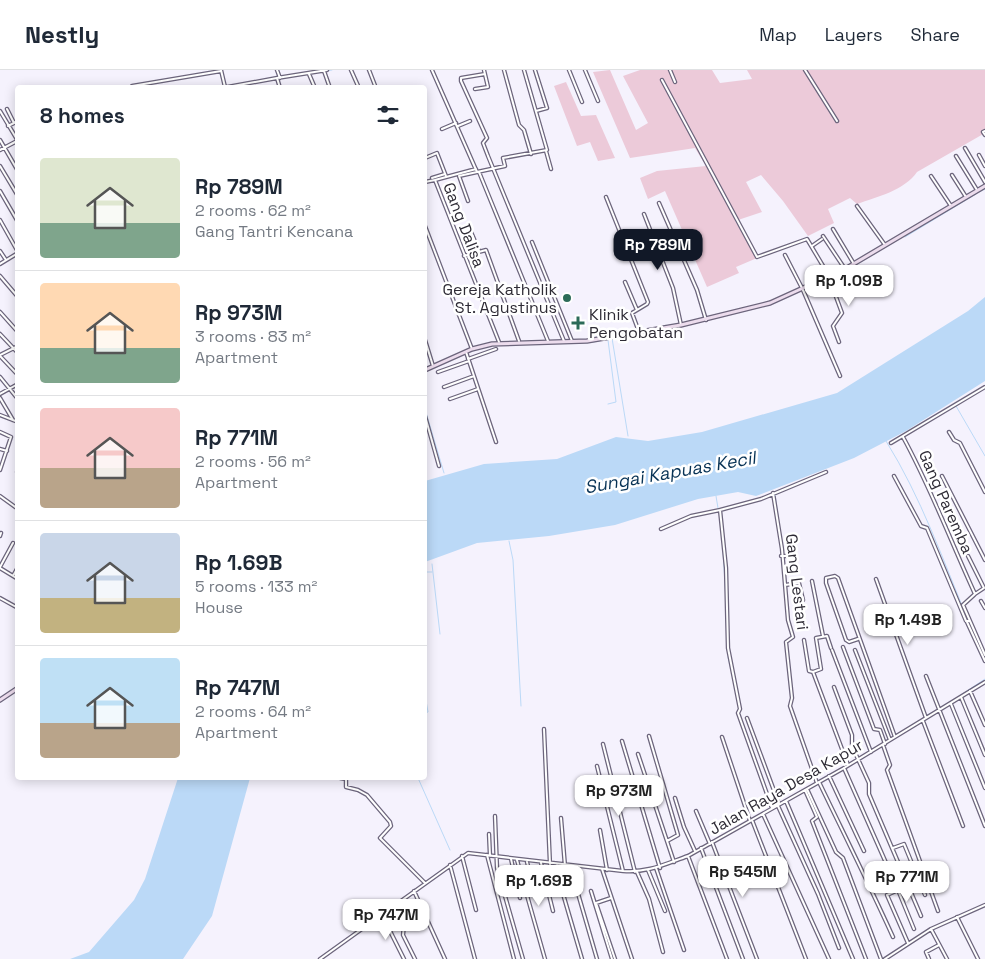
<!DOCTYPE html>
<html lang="en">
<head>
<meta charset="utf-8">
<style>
  body { margin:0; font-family:"Space Grotesk",sans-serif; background:#f6f6f7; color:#1f2937; height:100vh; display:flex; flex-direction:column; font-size:19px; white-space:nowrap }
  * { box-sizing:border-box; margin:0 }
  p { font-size:16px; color:#747a83 }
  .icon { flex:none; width:28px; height:28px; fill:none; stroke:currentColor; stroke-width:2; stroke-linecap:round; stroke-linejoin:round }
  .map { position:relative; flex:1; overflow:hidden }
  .drawer { position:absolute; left:15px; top:15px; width:412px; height:695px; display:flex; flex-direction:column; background:#fff; border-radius:5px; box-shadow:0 2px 12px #0003 }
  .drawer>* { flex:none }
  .price { position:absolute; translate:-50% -42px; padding:0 11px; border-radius:10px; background:#fff; color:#222; font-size:16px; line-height:32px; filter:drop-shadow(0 1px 2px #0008) }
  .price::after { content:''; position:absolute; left:50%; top:30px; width:15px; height:11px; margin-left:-8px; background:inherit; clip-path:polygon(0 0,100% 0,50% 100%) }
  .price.active { background:#111827; color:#fff }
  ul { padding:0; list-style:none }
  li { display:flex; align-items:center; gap:15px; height:125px; padding:0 25px }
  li+li { border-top:1px solid #e0e1e3 }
  li span { display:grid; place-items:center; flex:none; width:140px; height:100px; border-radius:5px; color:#555 }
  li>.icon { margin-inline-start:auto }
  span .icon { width:60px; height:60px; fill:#fffc; stroke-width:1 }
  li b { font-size:21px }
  h2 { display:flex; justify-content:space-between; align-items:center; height:60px; padding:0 25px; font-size:21px }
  header { display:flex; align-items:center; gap:30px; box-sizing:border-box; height:70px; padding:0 25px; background:#fff; border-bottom:1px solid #e0e1e3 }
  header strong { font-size:24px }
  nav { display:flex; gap:28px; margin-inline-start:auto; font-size:18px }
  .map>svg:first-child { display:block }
  .green { fill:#eccad9 }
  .water { fill:#bbd9f7 }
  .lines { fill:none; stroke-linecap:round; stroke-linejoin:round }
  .stream { stroke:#bbd9f7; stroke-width:1 }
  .street-casing { stroke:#6c657c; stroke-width:4.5 }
  .secondary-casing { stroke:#6c657c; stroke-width:5.5 }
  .street { stroke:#fff; stroke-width:2 }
  .secondary { stroke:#ecdced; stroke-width:3 }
  .poi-dot { fill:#2c6b58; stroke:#fff; stroke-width:2 }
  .labels { text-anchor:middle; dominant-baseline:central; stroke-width:5; stroke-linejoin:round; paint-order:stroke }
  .street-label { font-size:16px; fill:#2e2b35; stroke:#fff }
  .poi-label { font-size:16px; fill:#2e2b35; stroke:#fff; text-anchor:end }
  .water-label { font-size:18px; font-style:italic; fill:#073255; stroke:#fff }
</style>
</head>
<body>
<header>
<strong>Nestly</strong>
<nav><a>Map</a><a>Layers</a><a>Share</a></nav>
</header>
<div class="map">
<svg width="985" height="889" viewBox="0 0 985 889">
  <rect width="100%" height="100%" fill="#f5f2fd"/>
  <path class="green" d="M610 0 636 60 648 53 623 6 640 0H712L720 13 752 9 747 0H985V63L917 102C905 120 877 127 857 134L850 128 828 139 834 153 808 166 783 131 761 105 746 112 762 142 735 151 757 188 736 197 739 203 707 217 665 121 648 129 640 108 657 101 706 96 695 78 630 88 593 2Z
    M566 12 581 46 596 45 615 88 598 91 590 72 577 76 554 16Z"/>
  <path class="water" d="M985 227V311L906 361 854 388 756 426 738 422 698 429 615 455 549 466 477 473 425 492V411L484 394 557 389 616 367 648 371 702 362 837 323 968 241Z
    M178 708H250L212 846 183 889H70L89 882 134 830 145 809Z"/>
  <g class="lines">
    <path class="stream" d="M219 0 222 10
      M296 6 332 0
      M979 122 985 119
      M905 167 976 124
      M612 268 628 366
      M608 270 616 332 608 334
      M593 272 599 271
      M956 336 985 386
      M425 339 444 403
      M886 371C921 427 943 490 968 550
      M775 424 780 461
      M716 426 718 438
      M509 471 513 490 521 636
      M723 480 726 531
      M432 494 440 564
      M425 502H432
      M969 554 972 560
      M973 564 985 587
      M728 587 731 599
      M425 625 428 642 425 643
      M944 636 985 609
      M927 645 938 640
      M418 708 450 780"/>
    <g class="street-casing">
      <path id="street" d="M221 0 225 17
        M277 0 280 8
        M351 0 359 18
        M369 0 376 18
        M432 0 477 102 459 106 468 131
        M504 0 519 55 524 60 531 84
        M535 0 547 38 536 41
        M569 0 582 32
        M585 0 598 31
        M670 0 675 12
        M805 0 837 51
        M324 1 330 18
        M309 4 315 18
        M485 4 461 8V11L487 68 483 73 488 86 564 271
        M277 8 327 0
        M662 10 757 187 807 169 829 206
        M132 16 221 1
        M222 18 277 8 280 18
        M475 19 488 17 484 0
        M7 39 14 53
        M0 41 18 71
        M8 56 18 51
        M458 56 470 51
        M442 59 456 53
        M985 61 983 62 985 65
        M0 70 18 101
        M965 78 985 112
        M0 80 17 71
        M546 81 551 99
        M979 85 985 96
        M956 86 977 120
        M425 88 437 83 446 106
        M0 96 18 126
        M477 102 505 96 503 88 547 80 524 0
        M479 102 548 271
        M952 105 966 127
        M931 106 951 136
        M432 108 445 104
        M435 110 476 99
        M425 112 435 110 499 272
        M0 121 18 152
        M606 127 648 232 647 234 632 243 639 262
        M659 133 697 220 706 250
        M857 136 885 175
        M644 144 673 218 681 255
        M0 150 18 182
        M468 155 479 181
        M425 156 472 279
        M833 159 854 194
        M823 166 845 199
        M532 172 572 271
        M812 176 822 169
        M0 181 6 190
        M785 185 802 218
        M464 186 486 180 519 271
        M0 194 18 183
        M0 206 18 227
        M829 208 842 243 833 256 839 272
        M625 212 637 240
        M803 220 840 306
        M0 242 18 262
        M0 264 18 283
        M425 270 433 296
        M466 282 496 372
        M0 285 18 276
        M0 286 18 305
        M468 289 496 279
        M438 302 469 291
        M0 307 18 329
        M444 317 474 306
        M0 324 18 314
        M0 328 13 350
        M450 329 478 319
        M0 345 18 352
        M425 346 439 396
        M0 362 11 367 0 400
        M949 362 954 370 960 373 985 422
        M903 367C931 418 951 472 975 524L963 535 985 585
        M891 373 985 317
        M0 379 7 381
        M17 402H18
        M894 406 921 456 927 458 966 551H970
        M942 406 985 490
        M773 423 782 479 788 550 793 567 786 572 792 628 790 636 817 713
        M0 426 18 439
        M661 459 691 446 720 440
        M0 466 1 463
        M792 473 795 493
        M781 486H794
        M968 486 984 518 975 524
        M0 497 13 473
        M0 498 18 509
        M13 506 18 497
        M876 509 926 648
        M812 511 823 566
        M785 515 799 513 803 530
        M0 528 18 538
        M981 531 985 538
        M967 552 985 591
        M858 569 849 572 846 570 826 513V508L835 506 838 508 895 667
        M804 570 809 601 813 602 848 695
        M843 577 874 659 880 660 885 674
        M832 580 871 682
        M855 580 890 670
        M813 602 821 599 816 568 827 566 831 578
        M926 606 985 756
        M834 617 852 665V676L869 713V724L921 846
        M970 621 985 655
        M961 627 985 685
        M951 634 985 718
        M747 648 779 734
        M923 651 963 756
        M544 659 550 794
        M649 666 678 765 667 771
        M722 667 750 751
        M622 671 660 798
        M603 674 635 802
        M883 675 890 695 887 700 938 841
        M638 684 674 792
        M597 696 623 801
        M844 698 898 820 887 825 908 873
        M829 706 864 781
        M340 708 346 709V717L358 720 367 725 390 752 391 756 380 768 425 813
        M819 712C844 764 869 814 893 867
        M807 719 836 782 843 788 881 889
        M805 720 817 747 812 751 866 889
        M675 728 684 757 695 781
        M786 731 853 889
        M778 736 818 824 839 878
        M772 738 738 643 740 639 728 578 726 498 720 440 761 429 826 402
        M696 741 710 774
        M763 744 829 889
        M495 746 497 798 523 889
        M561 748 565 796
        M752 750 806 889
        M600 760 607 800
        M489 764 490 786
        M712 772 757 889
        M701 778 743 889
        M893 778 904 774 925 825
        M487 785 514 889
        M462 786 476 840
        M688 786 727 889
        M511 789 520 828
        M517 790 545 889
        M527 792 533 815
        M541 793 553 841
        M450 795 475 889
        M557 795 561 817 582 889
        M570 796 597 889
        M656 798 684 880
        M602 799 632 889
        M648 800 665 841
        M637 802 649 829 663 882
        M414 821 445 889
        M591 821 612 889
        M611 828 596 833 615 889
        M393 836 404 855 403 865 415 889
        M382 845 404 889
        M957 847 978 889
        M914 859 898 820 919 809
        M931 859 947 889
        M320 889 468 783 623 801C648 803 665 794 688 786L844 698 985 612
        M885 889 931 859 985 835
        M929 889 926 882 939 875"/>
    </g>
    <g class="secondary-casing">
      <path id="secondary" d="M425 300 472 279 492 274 587 271 681 255 770 233 845 199 985 116
        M0 630 18 618"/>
    </g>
    <use href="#street" class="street"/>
    <use href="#secondary" class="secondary"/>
  </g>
  <g class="poi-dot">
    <circle cx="567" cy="228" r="5"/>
    <path d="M575.5 245.5h5v5h5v5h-5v5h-5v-5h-5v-5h5z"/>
  </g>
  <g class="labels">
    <g class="street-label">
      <text transform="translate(464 155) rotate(69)">Gang Dalisa</text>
      <text transform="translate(946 432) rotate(66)">Gang Paremba</text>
      <text transform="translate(797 512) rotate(83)">Gang Lestari</text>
      <text transform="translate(786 717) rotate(-30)">Jalan Raya Desa Kapur</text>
    </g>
    <g class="poi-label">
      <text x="557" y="219">Gereja Katholik<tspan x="557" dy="18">St. Agustinus</tspan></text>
      <text x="589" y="244" text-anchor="start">Klinik<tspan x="589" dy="18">Pengobatan</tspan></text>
    </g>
    <g class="water-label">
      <text transform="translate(670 402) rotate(-10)">Sungai Kapuas Kecil</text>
    </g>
  </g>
</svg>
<b class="price active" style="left:658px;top:201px">Rp 789M</b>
<b class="price" style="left:849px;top:237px">Rp 1.09B</b>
<b class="price" style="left:908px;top:576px">Rp 1.49B</b>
<b class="price" style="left:619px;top:747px">Rp 973M</b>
<b class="price" style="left:743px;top:828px">Rp 545M</b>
<b class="price" style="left:907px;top:833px">Rp 771M</b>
<b class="price" style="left:539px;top:837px">Rp 1.69B</b>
<b class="price" style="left:386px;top:871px">Rp 747M</b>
<section class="drawer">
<h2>8 homes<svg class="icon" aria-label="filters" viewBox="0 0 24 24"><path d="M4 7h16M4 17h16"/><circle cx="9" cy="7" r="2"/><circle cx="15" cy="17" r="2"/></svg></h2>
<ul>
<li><span style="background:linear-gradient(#dfe7d0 65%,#7fa58c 0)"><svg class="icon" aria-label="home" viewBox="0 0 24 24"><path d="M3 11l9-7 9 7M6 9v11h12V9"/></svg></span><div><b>Rp 789M</b><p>2 rooms · 62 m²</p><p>Gang Tantri Kencana</p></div></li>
<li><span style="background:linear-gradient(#ffd9b3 65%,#7fa58c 0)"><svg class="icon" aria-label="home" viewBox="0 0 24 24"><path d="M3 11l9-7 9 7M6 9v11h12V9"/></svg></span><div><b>Rp 973M</b><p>3 rooms · 83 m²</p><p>Apartment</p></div></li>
<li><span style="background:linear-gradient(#f6c9c9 60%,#b9a48a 0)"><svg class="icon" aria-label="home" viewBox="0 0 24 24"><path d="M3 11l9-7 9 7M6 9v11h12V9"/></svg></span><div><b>Rp 771M</b><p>2 rooms · 56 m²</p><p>Apartment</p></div></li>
<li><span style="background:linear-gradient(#c9d6e8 65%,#c2b280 0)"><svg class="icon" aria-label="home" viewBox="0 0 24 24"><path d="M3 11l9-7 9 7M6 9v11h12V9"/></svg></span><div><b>Rp 1.69B</b><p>5 rooms · 133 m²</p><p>House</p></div></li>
<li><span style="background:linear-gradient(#bfe0f5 65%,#b9a48a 0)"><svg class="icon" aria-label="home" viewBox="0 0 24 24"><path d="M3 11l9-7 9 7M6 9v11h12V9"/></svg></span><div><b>Rp 747M</b><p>2 rooms · 64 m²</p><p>Apartment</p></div></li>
</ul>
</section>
</div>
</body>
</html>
